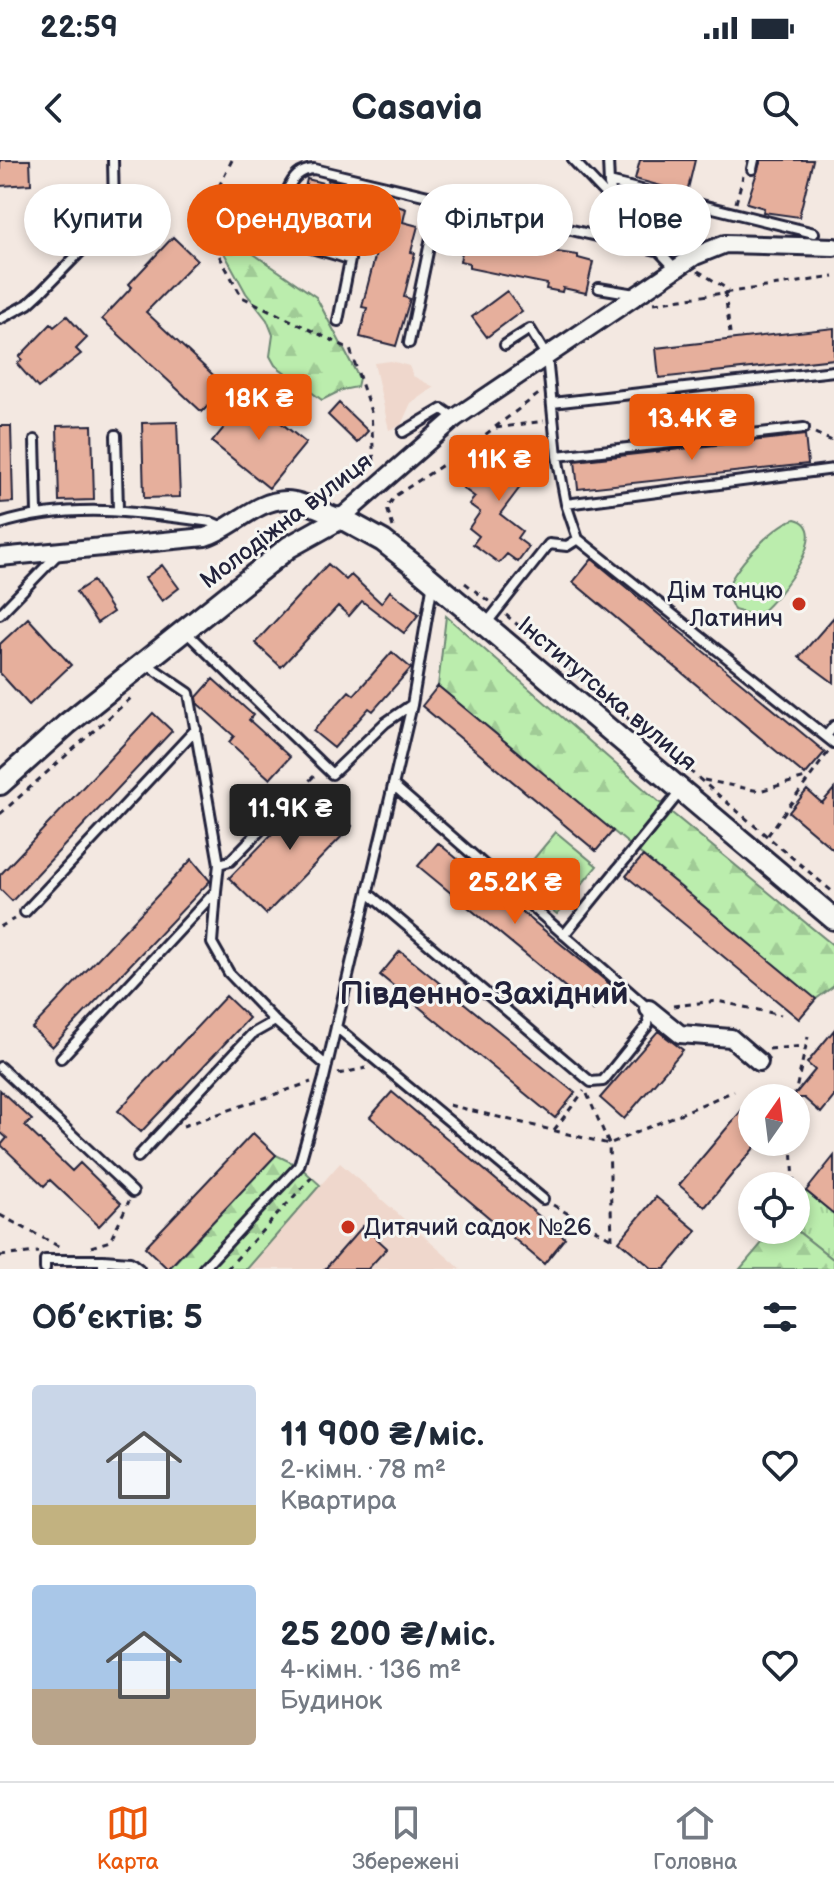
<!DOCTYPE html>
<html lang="uk">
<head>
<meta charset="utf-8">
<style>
  body { margin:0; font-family:"Balsamiq Sans",sans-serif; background:#f2f2f3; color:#1f2937; height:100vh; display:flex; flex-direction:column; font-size:30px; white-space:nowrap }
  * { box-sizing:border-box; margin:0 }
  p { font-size:26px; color:#747a83 }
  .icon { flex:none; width:44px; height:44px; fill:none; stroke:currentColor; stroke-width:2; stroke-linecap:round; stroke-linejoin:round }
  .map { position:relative; height:1109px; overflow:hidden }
  .side { display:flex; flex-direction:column; background:#fff; flex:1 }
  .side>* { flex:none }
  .hud { position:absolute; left:24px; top:24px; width:786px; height:72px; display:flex; gap:16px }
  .needle { width:52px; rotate:14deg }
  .tools { position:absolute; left:738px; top:924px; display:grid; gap:16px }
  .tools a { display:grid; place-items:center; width:72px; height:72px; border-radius:50%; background:#fff; box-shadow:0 4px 12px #0003; font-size:40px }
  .price { position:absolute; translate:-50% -68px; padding:0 18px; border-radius:8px; background:#ea580c; color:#fff; font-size:26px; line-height:52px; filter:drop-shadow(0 2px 4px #0008) }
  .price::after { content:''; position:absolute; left:50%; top:48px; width:24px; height:18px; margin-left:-12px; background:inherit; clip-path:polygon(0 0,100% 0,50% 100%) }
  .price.selected { background:#222; color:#fff }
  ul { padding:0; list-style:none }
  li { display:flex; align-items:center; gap:24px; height:200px; padding:0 32px }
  li span { display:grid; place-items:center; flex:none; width:224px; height:160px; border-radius:8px; color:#555 }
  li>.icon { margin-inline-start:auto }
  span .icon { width:96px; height:96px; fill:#fffc; stroke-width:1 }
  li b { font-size:34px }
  h2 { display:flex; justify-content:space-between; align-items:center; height:96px; padding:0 32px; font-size:34px }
  .chip { padding:0 28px; border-radius:36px; background:#fff; box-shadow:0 4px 12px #0003; font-size:28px; line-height:72px }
  .chip.selected { background:#ea580c; color:#fff }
  .status { display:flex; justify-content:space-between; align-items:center; height:56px; padding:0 40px; background:#fff; direction:ltr }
  .status svg { height:22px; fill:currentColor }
  header { display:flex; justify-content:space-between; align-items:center; height:104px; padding:0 32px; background:#fff; font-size:36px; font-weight:800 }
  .tabs { display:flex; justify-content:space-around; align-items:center; height:112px; border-top:2px solid #e0e1e3; background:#fff; font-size:22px; color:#747a83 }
  .tabs a { display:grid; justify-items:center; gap:4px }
  .tabs .selected { color:#ea580c }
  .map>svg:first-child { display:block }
  .built { fill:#efd7cc }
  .grass { fill:url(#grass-tufts); stroke:#6e8874; stroke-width:2 }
  .forest { fill:url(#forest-firs); stroke:#6e8874; stroke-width:2 }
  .garden { fill:#bbedad; stroke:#6e8874; stroke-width:2 }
  .building { fill:#e6af9c; stroke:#22223b; stroke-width:2 }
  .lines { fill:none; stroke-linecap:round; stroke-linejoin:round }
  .service-casing { stroke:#22223b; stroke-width:14 }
  .minor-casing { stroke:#22223b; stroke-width:22 }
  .tertiary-casing { stroke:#22223b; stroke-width:26 }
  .path { stroke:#22223b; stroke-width:3; stroke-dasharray:6 6; stroke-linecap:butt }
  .service { stroke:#f6f6f2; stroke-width:8 }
  .minor { stroke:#f6f6f2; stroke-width:16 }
  .tertiary { stroke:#f6f6f2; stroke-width:20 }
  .poi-dot { fill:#c8321e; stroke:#f6f6f2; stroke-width:3 }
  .labels { text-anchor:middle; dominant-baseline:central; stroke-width:6; stroke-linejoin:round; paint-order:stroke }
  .street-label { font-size:24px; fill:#22223b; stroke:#f6f6f2 }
  .poi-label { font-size:24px; fill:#22223b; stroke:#f6f6f2; text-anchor:end }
  .district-label { font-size:32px; font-weight:bold; fill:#22223b; stroke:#f6f6f2 }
</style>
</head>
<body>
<div class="status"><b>22:59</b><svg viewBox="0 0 49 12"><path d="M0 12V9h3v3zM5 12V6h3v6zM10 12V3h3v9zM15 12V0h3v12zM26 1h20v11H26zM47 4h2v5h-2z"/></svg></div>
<header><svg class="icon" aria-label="back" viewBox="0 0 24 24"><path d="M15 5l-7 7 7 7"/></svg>Casavia<svg class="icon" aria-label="search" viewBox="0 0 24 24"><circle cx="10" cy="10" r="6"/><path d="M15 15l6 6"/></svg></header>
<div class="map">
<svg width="834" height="1109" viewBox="0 0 834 1109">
  <defs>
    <pattern id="grass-tufts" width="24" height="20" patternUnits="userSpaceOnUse" patternTransform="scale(2)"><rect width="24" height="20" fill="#bbedad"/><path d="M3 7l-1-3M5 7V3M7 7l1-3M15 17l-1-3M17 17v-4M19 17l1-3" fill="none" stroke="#a0cb96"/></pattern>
    <pattern id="forest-firs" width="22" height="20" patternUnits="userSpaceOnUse" patternTransform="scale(2)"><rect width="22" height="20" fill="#bbedad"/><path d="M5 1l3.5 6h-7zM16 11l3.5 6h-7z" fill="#a0cb96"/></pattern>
  </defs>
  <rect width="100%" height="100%" fill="#f3e8e1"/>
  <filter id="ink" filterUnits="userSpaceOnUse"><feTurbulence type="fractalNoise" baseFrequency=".0125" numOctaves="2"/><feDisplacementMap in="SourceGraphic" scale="16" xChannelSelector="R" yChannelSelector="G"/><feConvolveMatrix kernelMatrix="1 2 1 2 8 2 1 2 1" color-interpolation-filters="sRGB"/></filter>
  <g filter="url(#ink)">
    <path class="built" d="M391 201 409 206 413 216 434 227 411 243 401 265 389 270 374 203Z
      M340 1003 461 1109H247Z"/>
    <path class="grass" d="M556 672 597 706 557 754 516 720Z
      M806 1031 834 1054V1100L796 1070V1042Z"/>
    <path class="forest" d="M235 81 316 137 359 218 357 227 342 230 322 240 275 205 270 196 273 175 267 160 246 133 223 91 226 84Z
      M446 456 667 649 834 786V826L816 839 438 526Z
      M276 995 299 1006 320 1025 247 1109H164H169Z
      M773 1070H796L834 1100V1109H740Z"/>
    <path class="garden" d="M795 359C834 368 780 437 760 453L752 455 734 450 726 433C729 412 774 364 795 359Z"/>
    <path class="building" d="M0 0H30L31 24 0 26Z
      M640 0H695L687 33 635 19Z
      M761 0H813L799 57 763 52 764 48 747 43Z
      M307 19 327 24 328 20 361 27 360 33 406 49 403 62 418 66 411 92 415 93 404 137 410 139 396 186 360 177 367 148 362 147 381 74 320 63 321 59 299 54Z
      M466 75 487 79 488 75 518 81 517 86 578 95V98L593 102 586 133 563 128 562 132 546 129 547 124 469 108V103L460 101Z
      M173 77 197 100 146 152 226 227 202 252 102 159 132 127 129 124Z
      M507 131 522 151 487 177 472 157Z
      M67 156 87 178 76 189 81 194 38 228 17 204 22 200 19 197 51 164 54 167Z
      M834 168V199L659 218 656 188Z
      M249 237 306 283 269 328 212 282Z
      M339 243 368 271 357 283 328 255Z
      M177 262 180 337 144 338 142 263Z
      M92 265 94 340 59 341 57 266Z
      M0 266H11L13 342 0 343Z
      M805 275 808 304 578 329 575 301Z
      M516 285 539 302 500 354 522 371 517 378 529 387 518 402 507 394 499 403 473 384 479 376 469 368 480 352 469 344 475 337 463 328 481 304 488 310 503 290 509 295Z
      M592 399 825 592 805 615 573 422Z
      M328 404 346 420 351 415 381 443 390 431 419 454 404 473 362 441 349 456 338 446 281 507 255 483Z
      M162 405 179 428 162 441 145 418Z
      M93 421 113 452 97 463 76 432Z
      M834 457V523L799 497Z
      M28 458 71 505 29 545 0 513V484Z
      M392 492 411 508 373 551 369 548 334 588 313 571 349 531 354 535Z
      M213 519 253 555 249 560 290 597 270 619 229 582 234 576 198 544 197 537Z
      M438 526 613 671 596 691 422 546Z
      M153 553 172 571 12 741 0 729V715Z
      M834 629V690L789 652 807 630 822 643Z
      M315 630 352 666 266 754 229 718Z
      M438 683 612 826 593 850 418 706Z
      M643 696 816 839 799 859 626 716Z
      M192 699 210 721 52 887 32 868Z
      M400 791 575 933 555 958 380 815Z
      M226 836 249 858 141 972 118 951Z
      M834 870V937L821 953 804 938H792L815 910 807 903Z
      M658 871 683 890 624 959 600 938Z
      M0 930 32 960 25 966 72 1011 80 1003 121 1043 99 1066 50 1020 44 1026 1 985 7 978 0 972Z
      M392 932 565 1078 544 1104 370 957Z
      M752 938V982H759L705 1047 679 1025Z
      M253 973 276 995 168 1109 145 1087Z
      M834 996V1054L806 1031Z
      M656 1037 697 1071 665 1109H653L619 1081Z
      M363 1066 387 1088 368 1109H325Z"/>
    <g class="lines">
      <g class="service-casing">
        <path id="service" d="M573 0 675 108
          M608 0 609 25 615 42
          M752 9 754 0
          M609 22 814 73
          M599 128 635 134
          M0 159 28 144 41 132 81 91 114 49 113 0
          M338 161 350 100C316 85 264 90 287 31 293 17 300 10 314 9L656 90
          M409 183 439 39
          M505 185 530 169 547 197 557 296 566 344 578 379 834 583
          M552 243 834 211
          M403 272 442 249 455 258
          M116 275 118 349
          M35 280 37 352
          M557 296 804 268
          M566 344 834 309
          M0 364C70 342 139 352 211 362L223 367
          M0 454 60 392
          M486 464 549 384 567 386 578 379
          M186 472 332 614 385 563 411 545
          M145 503 189 533 219 704 230 701 276 654
          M826 576 834 566
          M216 732 212 783 229 813 275 861
          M368 733 591 922 603 921 648 865 649 849 393 625
          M25 752 196 569
          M564 775 680 632
          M336 867 543 1039
          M61 898 216 731 219 704
          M0 907 133 1032
          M138 997 252 874 275 861 327 906
          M103 1100 130 1102 139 1109
          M45 1109V1100H103V1109
          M203 1109 299 1006 324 918 412 545 433 422"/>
      </g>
      <g class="minor-casing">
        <path id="minor" d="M0 397 205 377C233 369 256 340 286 340 302 340 325 353 341 358L455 258 695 96 725 84 834 87
          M649 849 680 874 731 878 759 902"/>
      </g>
      <g class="tertiary-casing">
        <path id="tertiary" d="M0 624 67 564 289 387 341 358 383 381 415 406 834 759"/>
      </g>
      <path class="path" d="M232 0 201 63 242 137 350 189 371 252 374 304
        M736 43 743 16
        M698 111 729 130
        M725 132 730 173
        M654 143 834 117
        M496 268 544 261
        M815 273 834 282
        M393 367 387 348 395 336 461 293 540 233
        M283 368 296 358
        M465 423 491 443
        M506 455 834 733
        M704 620 759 631 809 617
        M284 646 315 615
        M0 654 131 538
        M768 675 829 591
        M0 767 14 759
        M673 846 717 841 781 855
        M769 889 805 886
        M338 914 366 908
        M587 934 609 984 612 1079
        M794 938 808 877
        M449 945 609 984 734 931
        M183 966 311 922
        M554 970 584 931
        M792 982 794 1026
        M553 1045 612 1079
        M0 1055 60 1087
        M91 1087 110 1081 129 1041
        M0 1096 38 1092
        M227 1109 312 1017"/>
      <use href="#service" class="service"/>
      <use href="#minor" class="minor"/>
      <use href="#tertiary" class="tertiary"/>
    </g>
  </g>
  <g class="poi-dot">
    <circle cx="799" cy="444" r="8"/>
    <circle cx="348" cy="1067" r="8"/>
  </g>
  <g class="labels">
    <g class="street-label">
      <text transform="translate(286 361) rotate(-37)">Молодіжна вулиця</text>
      <text transform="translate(607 534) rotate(40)">Інститутська вулиця</text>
    </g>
    <g class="poi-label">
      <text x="783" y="430">Дім танцю<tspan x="783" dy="28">Латинич</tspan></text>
      <text x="364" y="1067" text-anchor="start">Дитячий садок №26</text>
    </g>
    <g class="district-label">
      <text x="484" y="834">Південно-Західний</text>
    </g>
  </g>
</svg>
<div class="tools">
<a><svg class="needle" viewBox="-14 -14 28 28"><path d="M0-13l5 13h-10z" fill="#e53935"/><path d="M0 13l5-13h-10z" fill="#747a83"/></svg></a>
<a><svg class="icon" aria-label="locate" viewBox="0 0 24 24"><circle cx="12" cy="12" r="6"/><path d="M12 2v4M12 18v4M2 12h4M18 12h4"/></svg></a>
</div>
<b class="price" style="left:259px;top:282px">18K ₴</b>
<b class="price" style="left:692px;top:302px">13.4K ₴</b>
<b class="price" style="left:499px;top:343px">11K ₴</b>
<b class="price selected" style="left:290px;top:692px">11.9K ₴</b>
<b class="price" style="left:515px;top:766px">25.2K ₴</b>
<div class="hud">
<a class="chip">Купити</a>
<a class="chip selected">Орендувати</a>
<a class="chip">Фільтри</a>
<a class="chip">Нове</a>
</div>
</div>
<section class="side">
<h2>Об’єктів: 5<svg class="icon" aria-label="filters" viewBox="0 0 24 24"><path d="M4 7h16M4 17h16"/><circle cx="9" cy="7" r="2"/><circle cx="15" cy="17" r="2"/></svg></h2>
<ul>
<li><span style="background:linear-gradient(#c9d6e8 75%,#c2b280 0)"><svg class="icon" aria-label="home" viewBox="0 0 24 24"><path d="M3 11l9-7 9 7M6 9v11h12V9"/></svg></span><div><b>11 900 ₴/міс.</b><p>2-кімн. · 78 m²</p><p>Квартира</p></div><svg class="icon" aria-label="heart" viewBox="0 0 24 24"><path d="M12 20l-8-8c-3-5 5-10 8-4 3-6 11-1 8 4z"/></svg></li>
<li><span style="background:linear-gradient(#a9c7e8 65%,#b9a48a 0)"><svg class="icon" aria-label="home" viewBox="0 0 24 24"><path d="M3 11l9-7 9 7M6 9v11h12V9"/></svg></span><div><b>25 200 ₴/міс.</b><p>4-кімн. · 136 m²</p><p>Будинок</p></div><svg class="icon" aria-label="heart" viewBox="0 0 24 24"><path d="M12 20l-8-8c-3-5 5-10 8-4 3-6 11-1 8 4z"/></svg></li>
</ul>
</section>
<nav class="tabs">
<a class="selected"><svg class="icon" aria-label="map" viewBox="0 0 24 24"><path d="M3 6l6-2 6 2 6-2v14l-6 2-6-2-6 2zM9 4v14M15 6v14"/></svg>Карта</a>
<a><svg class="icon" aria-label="saved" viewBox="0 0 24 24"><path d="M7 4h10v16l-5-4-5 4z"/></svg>Збережені</a>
<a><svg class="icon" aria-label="home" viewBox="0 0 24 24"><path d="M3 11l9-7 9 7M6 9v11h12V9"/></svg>Головна</a>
</nav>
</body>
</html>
